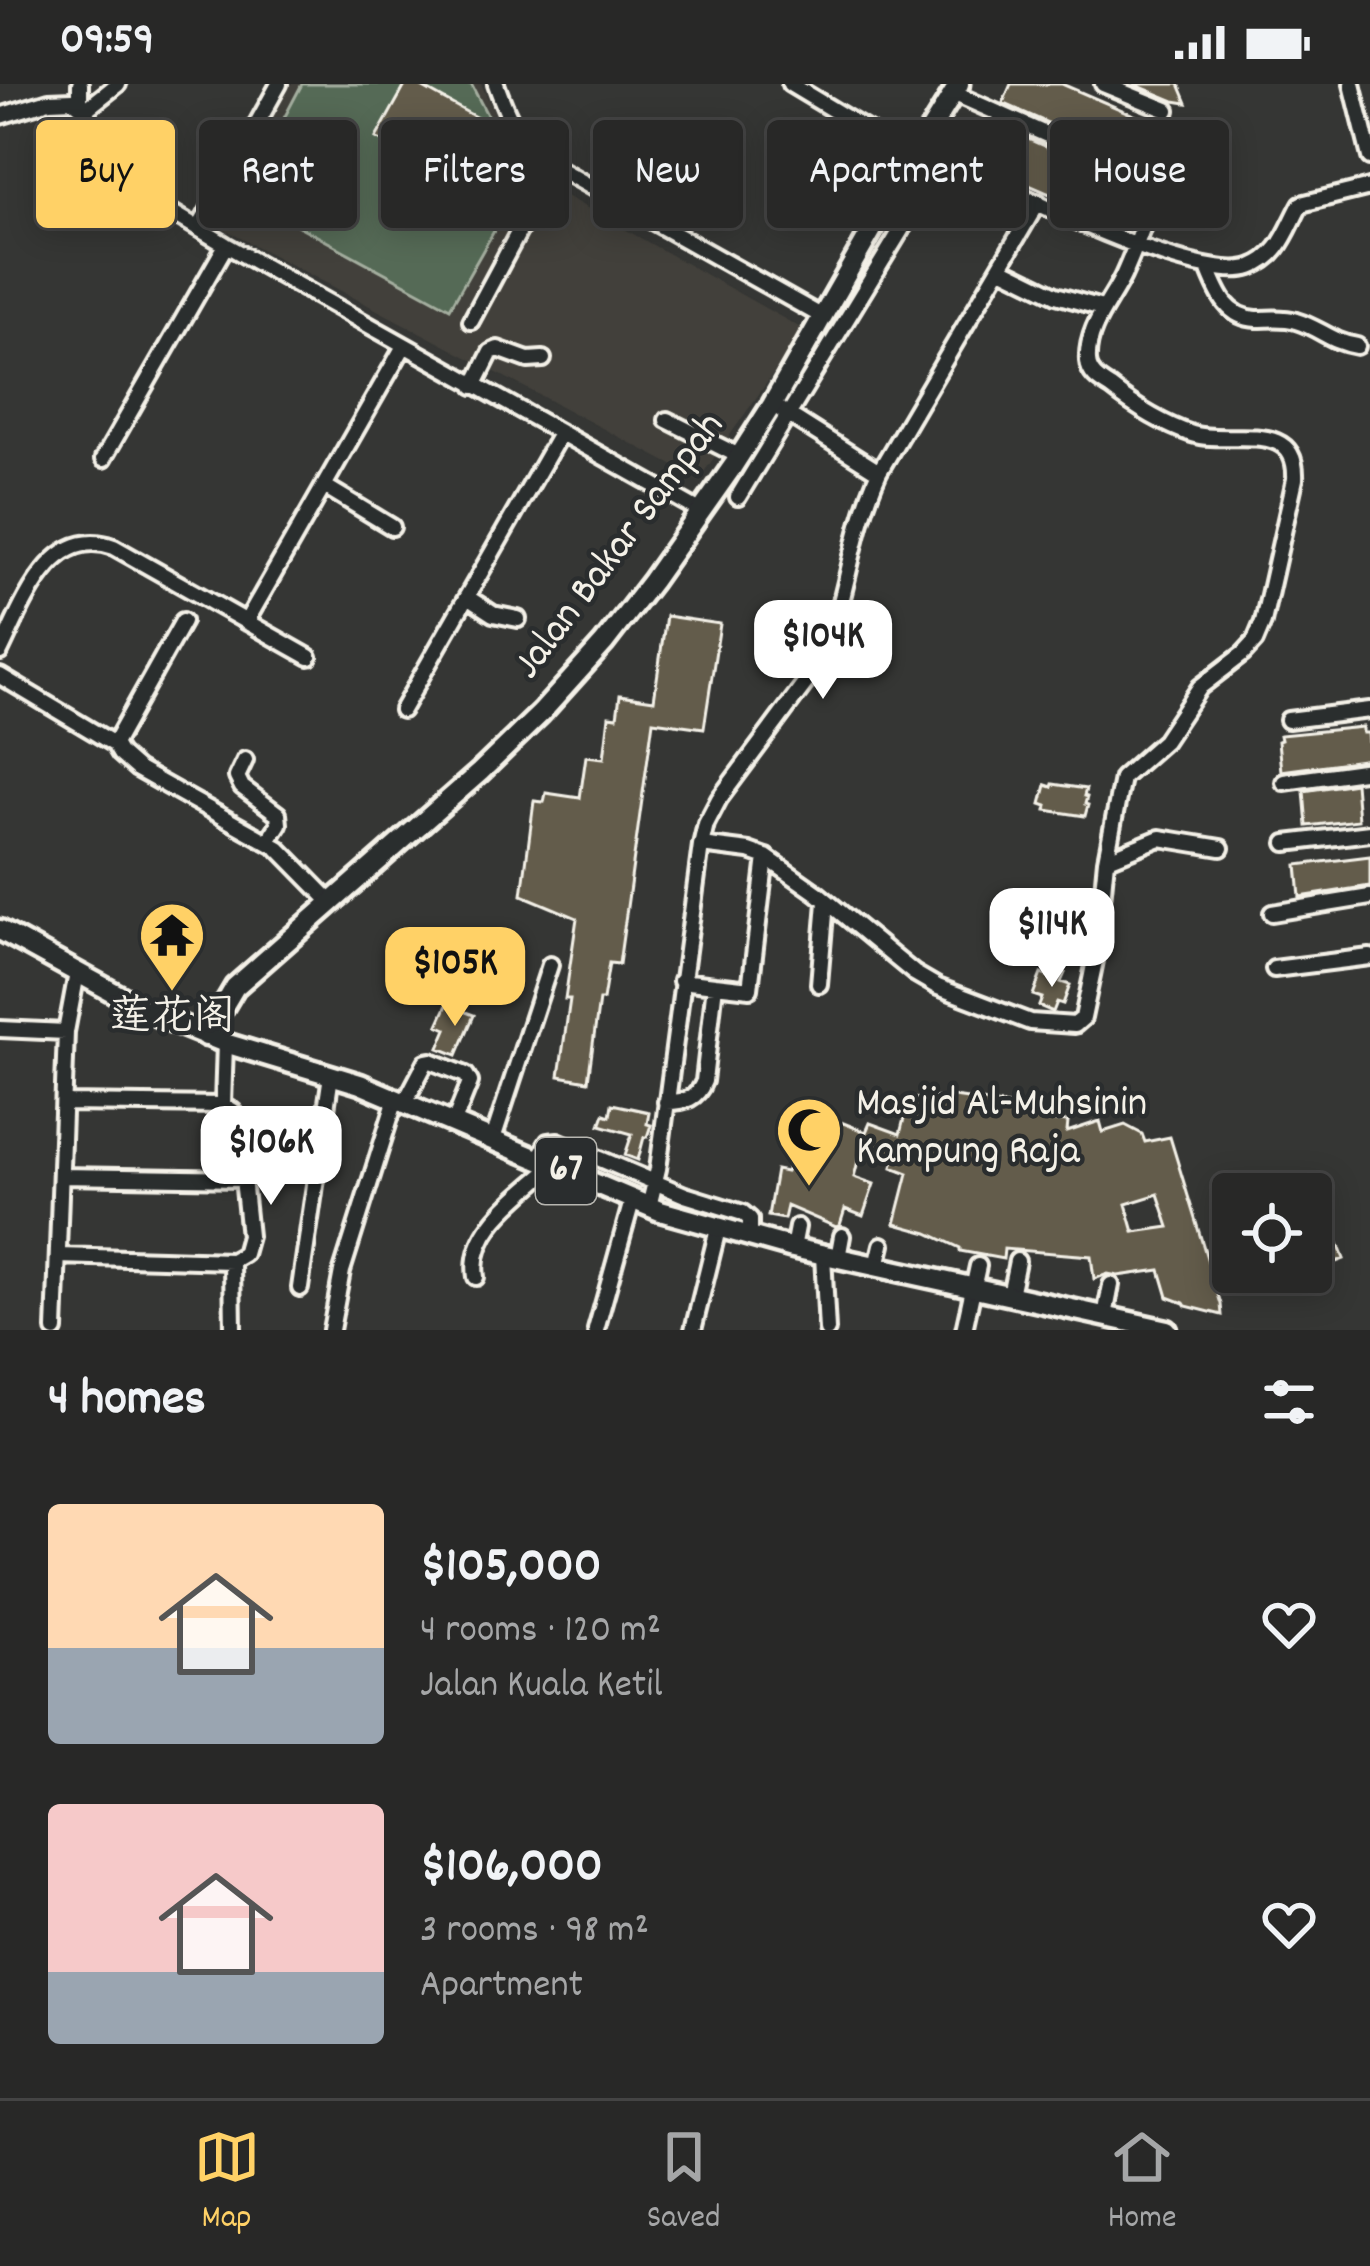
<!DOCTYPE html>
<html lang="en">
<head>
<meta charset="utf-8">
<style>
  body { margin:0; font-family:Dekko,"LXGW WenKai TC",sans-serif; background:#30302f; color:#f1f3f6; height:100vh; display:flex; flex-direction:column; font-size:45px; white-space:nowrap }
  * { box-sizing:border-box; margin:0 }
  p { font-size:39px; color:#a5a6a7 }
  .icon { flex:none; width:66px; height:66px; fill:none; stroke:currentColor; stroke-width:2; stroke-linecap:round; stroke-linejoin:round }
  .map { position:relative; height:1246px; overflow:hidden }
  .panel { display:flex; flex-direction:column; background:#282827; flex:1 }
  .panel>* { flex:none }
  .banner { position:absolute; left:36px; top:36px; width:1299px; height:108px; display:flex; gap:24px }
  .tools { position:absolute; left:1212px; top:1089px; display:grid; gap:24px }
  .tools a { display:grid; place-items:center; width:120px; height:120px; border-radius:12px; background:#282827; box-shadow:0 6px 30px #0003,0 0 0 3px #444; font-size:60px }
  .price { position:absolute; translate:-50% -102px; padding:0 27px; border-radius:24px; background:#fff; color:#222; font-size:39px; line-height:78px; filter:drop-shadow(0 3px 6px #0008) }
  .price::after { content:''; position:absolute; left:50%; top:72px; width:36px; height:27px; margin-left:-18px; background:inherit; clip-path:polygon(0 0,100% 0,50% 100%) }
  .price.active { background:#ffd166; color:#111 }
  ul { padding:0; list-style:none }
  li { display:flex; align-items:center; gap:36px; height:300px; padding:0 48px }
  li span { display:grid; place-items:center; flex:none; width:336px; height:240px; border-radius:12px; color:#555 }
  li>.icon { margin-inline-start:auto }
  span .icon { width:144px; height:144px; fill:#fffc; stroke-width:1 }
  li b { font-size:51px }
  h2 { display:flex; justify-content:space-between; align-items:center; height:144px; padding:0 48px; font-size:51px }
  .pill { padding:0 42px; border-radius:12px; background:#282827; box-shadow:0 6px 30px #0003,0 0 0 3px #444; font-size:42px; line-height:108px }
  .pill.active { background:#ffd166; color:#111 }
  .status { display:flex; justify-content:space-between; align-items:center; height:84px; padding:0 60px; background:#282827; direction:ltr }
  .status svg { height:33px; fill:currentColor }
  .tab-bar { display:flex; justify-content:space-around; align-items:center; height:168px; border-top:3px solid #444; background:#282827; font-size:33px; color:#a5a6a7 }
  .tab-bar a { display:grid; justify-items:center; gap:6px }
  .tab-bar .active { color:#ffd166 }
  .map>svg:first-child { display:block }
  .built { fill:#43413b }
  .green { fill:#556a56; stroke:#a4ae9f; stroke-width:3 }
  .building { fill:#635c4b; stroke:#f4f1e8; stroke-width:3; fill-rule:evenodd }
  .lines { fill:none; stroke-linecap:round; stroke-linejoin:round }
  .minor-casing { stroke:#f4f1e8; stroke-width:22 }
  .major-casing { stroke:#f4f1e8; stroke-width:27 }
  .minor { stroke:#2a2d2e; stroke-width:14 }
  .major { stroke:#2a2d2e; stroke-width:18 }
  .labels { text-anchor:middle; dominant-baseline:central; stroke-width:9; stroke-linejoin:round; paint-order:stroke }
  .shield { fill:#2a2d2e; stroke:#b7b6b0; stroke-width:3 }
  .shield-label { font-size:39px; font-weight:bold; fill:#f4f1e8 }
  .street-label { font-size:42px; fill:#f4f1e8; stroke:#2a2d2e }
  .poi-label { font-size:42px; fill:#f4f1e8; stroke:#2a2d2e }
</style>
</head>
<body>
<div class="status"><b>09:59</b><svg viewBox="0 0 49 12"><path d="M0 12V9h3v3zM5 12V6h3v6zM10 12V3h3v9zM15 12V0h3v12zM26 1h20v11H26zM47 4h2v5h-2z"/></svg></div>
<div class="map">
<svg width="1370" height="1246" viewBox="0 0 1370 1246">
  <rect width="100%" height="100%" fill="#353634"/>
  <filter id="ink" filterUnits="userSpaceOnUse"><feTurbulence type="fractalNoise" baseFrequency=".00833" numOctaves="2"/><feDisplacementMap in="SourceGraphic" scale="24" xChannelSelector="R" yChannelSelector="G"/><feConvolveMatrix kernelMatrix="1 2 1 2 8 2 1 2 1" color-interpolation-filters="sRGB"/></filter>
  <g filter="url(#ink)">
    <path class="built" d="M290 0H481L523 88 804 246 699 395 212 139Z"/>
    <path class="green" d="M302 0H471L522 98 450 224 243 112Z"/>
    <path class="building" d="M406 0H416L488 40 477 60 469 65 468 76 456 98 376 54Z
      M1011 0H1062L1171 47 1154 86 1003 19Z
      M1133 0H1179L1187 19 1174 17Z
      M992 39 1143 106 1126 143 1008 92 976 75Z
      M666 532 720 540 704 644 653 637 619 880 609 879 603 916H599L588 997 559 992 570 915H565L577 834 522 811 534 717 544 718 546 709 580 714 586 672 604 674 609 632 617 633 620 611 654 616Z
      M1363 643V649H1368L1370 675 1281 687 1278 657 1281 656 1280 651Z
      M1355 699 1358 736 1307 742 1304 707Z
      M1053 700 1086 705 1084 712 1087 713 1085 720 1088 721 1085 732 1046 726 1047 722 1041 720 1046 701 1052 703Z
      M1370 772V802L1300 813 1297 781Z
      M1050 884 1065 889 1061 898 1070 901 1063 920 1057 918 1053 928 1039 922 1042 914 1033 911 1041 890 1047 892Z
      M447 921 474 931 457 971 439 964 447 945 438 941Z
      M954 1013 1016 1022 1015 1033 1068 1038 1067 1048 1100 1037 1103 1048 1125 1041 1142 1050 1145 1058 1170 1053 1221 1220 1222 1231 1186 1222 1184 1219 1168 1213 1160 1186 1118 1192 1108 1190 1094 1195 1091 1172 1004 1165 1003 1175 960 1167V1164L928 1149 895 1140 908 1089 892 1083 894 1076 861 1065 854 1093 874 1100 863 1132 845 1125 840 1141 836 1143 787 1122 784 1135 768 1132 776 1086 786 1088 813 1027 866 1048 870 1039 900 1050 909 1015ZM1158 1110 1169 1143 1134 1148 1126 1120Z
      M612 1020 649 1028 647 1040 651 1041 647 1053H644L638 1076 625 1071 632 1050 600 1041 604 1030 610 1032Z
      M1311 1089 1344 1175 1311 1187Z"/>
    <g class="lines">
      <g class="minor-casing">
        <path id="minor" d="M80 0V21
          M496 0C510 40 519 57 554 82L823 233
          M790 0 913 74
          M1103 0 1167 26
          M1352 0 1370 73
          M85 26 118 0
          M0 32 49 17 73 16 85 26 112 83 143 111 226 161 702 428
          M926 54C938 64 950 73 963 81 1013 110 1199 201 1251 183 1281 172 1287 145 1301 120L1370 103
          M478 71 541 106
          M199 144 279 0
          M1001 184 1056 211 1102 224
          M1208 184C1218 209 1227 234 1257 235 1270 235 1284 233 1296 237 1320 244 1331 258 1357 262
          M471 237 554 82
          M474 302 491 268 498 265 528 276 543 275
          M781 326 879 388
          M667 336 739 372
          M103 375 226 161
          M326 403 392 443
          M738 413 947 71
          M467 513 493 530 518 535
          M183 537 114 660 120 670 137 685 278 764 331 818
          M246 538 404 262
          M0 568C22 524 50 440 114 463L309 573
          M0 592 114 660
          M402 626 560 350
          M1288 636 1370 626
          M245 676 237 693 242 703 278 730 279 740 268 757
          M1284 698 1370 686
          M1286 759 1370 749
          M701 761 749 767 766 773 817 809 914 889 938 903 1030 938 1075 941 1083 934 1097 867 1106 776 1122 694 1164 657 1200 603 1243 570 1255 557 1263 538 1295 395C1298 333 1228 362 1192 350 1162 340 1135 323 1111 304 1100 297 1089 291 1088 277 1086 244 1110 219 1123 192 1136 164 1146 134 1156 105L1153 98 953 9
          M1106 776 1160 754 1221 764
          M1272 829 1370 813
          M1274 885 1370 873
          M819 900 826 818
          M715 901 750 905 766 773
          M0 945 66 948
          M405 1018 426 978 431 977 466 991 470 998 454 1038
          M666 1018C686 1018 697 1015 704 997L715 901 681 897
          M65 1019 223 1021 233 1027 237 1037 249 1152 244 1170 232 1177
          M223 1021 225 959
          M493 1055 550 881
          M538 1075 548 1058 558 1057 685 1111 743 1129 750 1135V1154
          M61 1092 243 1095
          M649 1123 658 1085 701 761 706 740 719 715 821 578C848 517 850 451 879 388L1038 118
          M793 1164 797 1143
          M823 1171 827 1246
          M58 1172 232 1177 233 1246
          M838 1174 842 1152
          M877 1182 882 1161
          M476 1193C468 1145 522 1111 553 1082
          M300 1204 331 991
          M1010 1211 1017 1177
          M1105 1232 1111 1201
          M55 1246 66 948 77 889
          M331 1246 342 1187 396 1015
          M596 1246 632 1117
          M693 1246 718 1145
          M964 1246 978 1182"/>
      </g>
      <g class="major-casing">
        <path id="major" d="M0 846 153 930 225 959 360 1000 660 1127 793 1164 1167 1246
          M206 952 235 903 480 688 541 629 604 559 652 497 733 382 772 321 913 74 959 0"/>
      </g>
      <use href="#minor" class="minor"/>
      <use href="#major" class="major"/>
    </g>
  </g>
  <defs>
    <g id="temple-pin" transform="scale(3.45)"><path d="M0 17L-7.5 6A9.5 9.5 0 1 1 7.5 6Z" fill="#ffd166" stroke="#2a2d2e"/><path d="M0-6L5-2H3V0L6.5 2.5H4V6H1.5V3h-3V6H-4V2.5H-6.5L-3 0V-2H-5Z" fill="#111"/></g>
    <g id="mosque-pin" transform="scale(3.45)"><path d="M0 17L-7.5 6A9.5 9.5 0 1 1 7.5 6Z" fill="#ffd166" stroke="#2a2d2e"/><path d="M3.5-4.9A6 6 0 1 0 3.5 4.9A5 5 0 1 1 3.5-4.9Z" fill="#111"/></g>
  </defs>
  <g fill-rule="evenodd">
    <use href="#temple-pin" x="172" y="851"/>
    <use href="#mosque-pin" x="809" y="1046"/>
  </g>
  <g class="labels">
    <rect class="shield" x="536" y="1054" width="60" height="66" rx="9"/>
    <g class="shield-label">
      <text x="566" y="1087">67</text>
    </g>
    <g class="street-label">
      <text transform="translate(621 463) rotate(-53)">Jalan Bakar Sampah</text>
    </g>
    <g class="poi-label">
      <text x="172" y="936">莲花阁</text>
      <text x="856" y="1022" text-anchor="start">Masjid Al-Muhsinin<tspan x="856" dy="48">Kampung Raja</tspan></text>
    </g>
  </g>
</svg>
<div class="tools">
<a><svg class="icon" aria-label="locate" viewBox="0 0 24 24"><circle cx="12" cy="12" r="6"/><path d="M12 2v4M12 18v4M2 12h4M18 12h4"/></svg></a>
</div>
<b class="price" style="left:823px;top:618px">$104K</b>
<b class="price" style="left:1052px;top:906px">$114K</b>
<b class="price active" style="left:455px;top:945px">$105K</b>
<b class="price" style="left:271px;top:1124px">$106K</b>
<div class="banner">
<a class="pill active">Buy</a>
<a class="pill">Rent</a>
<a class="pill">Filters</a>
<a class="pill">New</a>
<a class="pill">Apartment</a>
<a class="pill">House</a>
</div>
</div>
<section class="panel">
<h2>4 homes<svg class="icon" aria-label="filters" viewBox="0 0 24 24"><path d="M4 7h16M4 17h16"/><circle cx="9" cy="7" r="2"/><circle cx="15" cy="17" r="2"/></svg></h2>
<ul>
<li><span style="background:linear-gradient(#ffd9b3 60%,#9aa5b1 0)"><svg class="icon" aria-label="home" viewBox="0 0 24 24"><path d="M3 11l9-7 9 7M6 9v11h12V9"/></svg></span><div><b>$105,000</b><p>4 rooms · 120 m²</p><p>Jalan Kuala Ketil</p></div><svg class="icon" aria-label="heart" viewBox="0 0 24 24"><path d="M12 20l-8-8c-3-5 5-10 8-4 3-6 11-1 8 4z"/></svg></li>
<li><span style="background:linear-gradient(#f6c9c9 70%,#9aa5b1 0)"><svg class="icon" aria-label="home" viewBox="0 0 24 24"><path d="M3 11l9-7 9 7M6 9v11h12V9"/></svg></span><div><b>$106,000</b><p>3 rooms · 98 m²</p><p>Apartment</p></div><svg class="icon" aria-label="heart" viewBox="0 0 24 24"><path d="M12 20l-8-8c-3-5 5-10 8-4 3-6 11-1 8 4z"/></svg></li>
</ul>
</section>
<nav class="tab-bar">
<a class="active"><svg class="icon" aria-label="map" viewBox="0 0 24 24"><path d="M3 6l6-2 6 2 6-2v14l-6 2-6-2-6 2zM9 4v14M15 6v14"/></svg>Map</a>
<a><svg class="icon" aria-label="saved" viewBox="0 0 24 24"><path d="M7 4h10v16l-5-4-5 4z"/></svg>Saved</a>
<a><svg class="icon" aria-label="home" viewBox="0 0 24 24"><path d="M3 11l9-7 9 7M6 9v11h12V9"/></svg>Home</a>
</nav>
</body>
</html>
